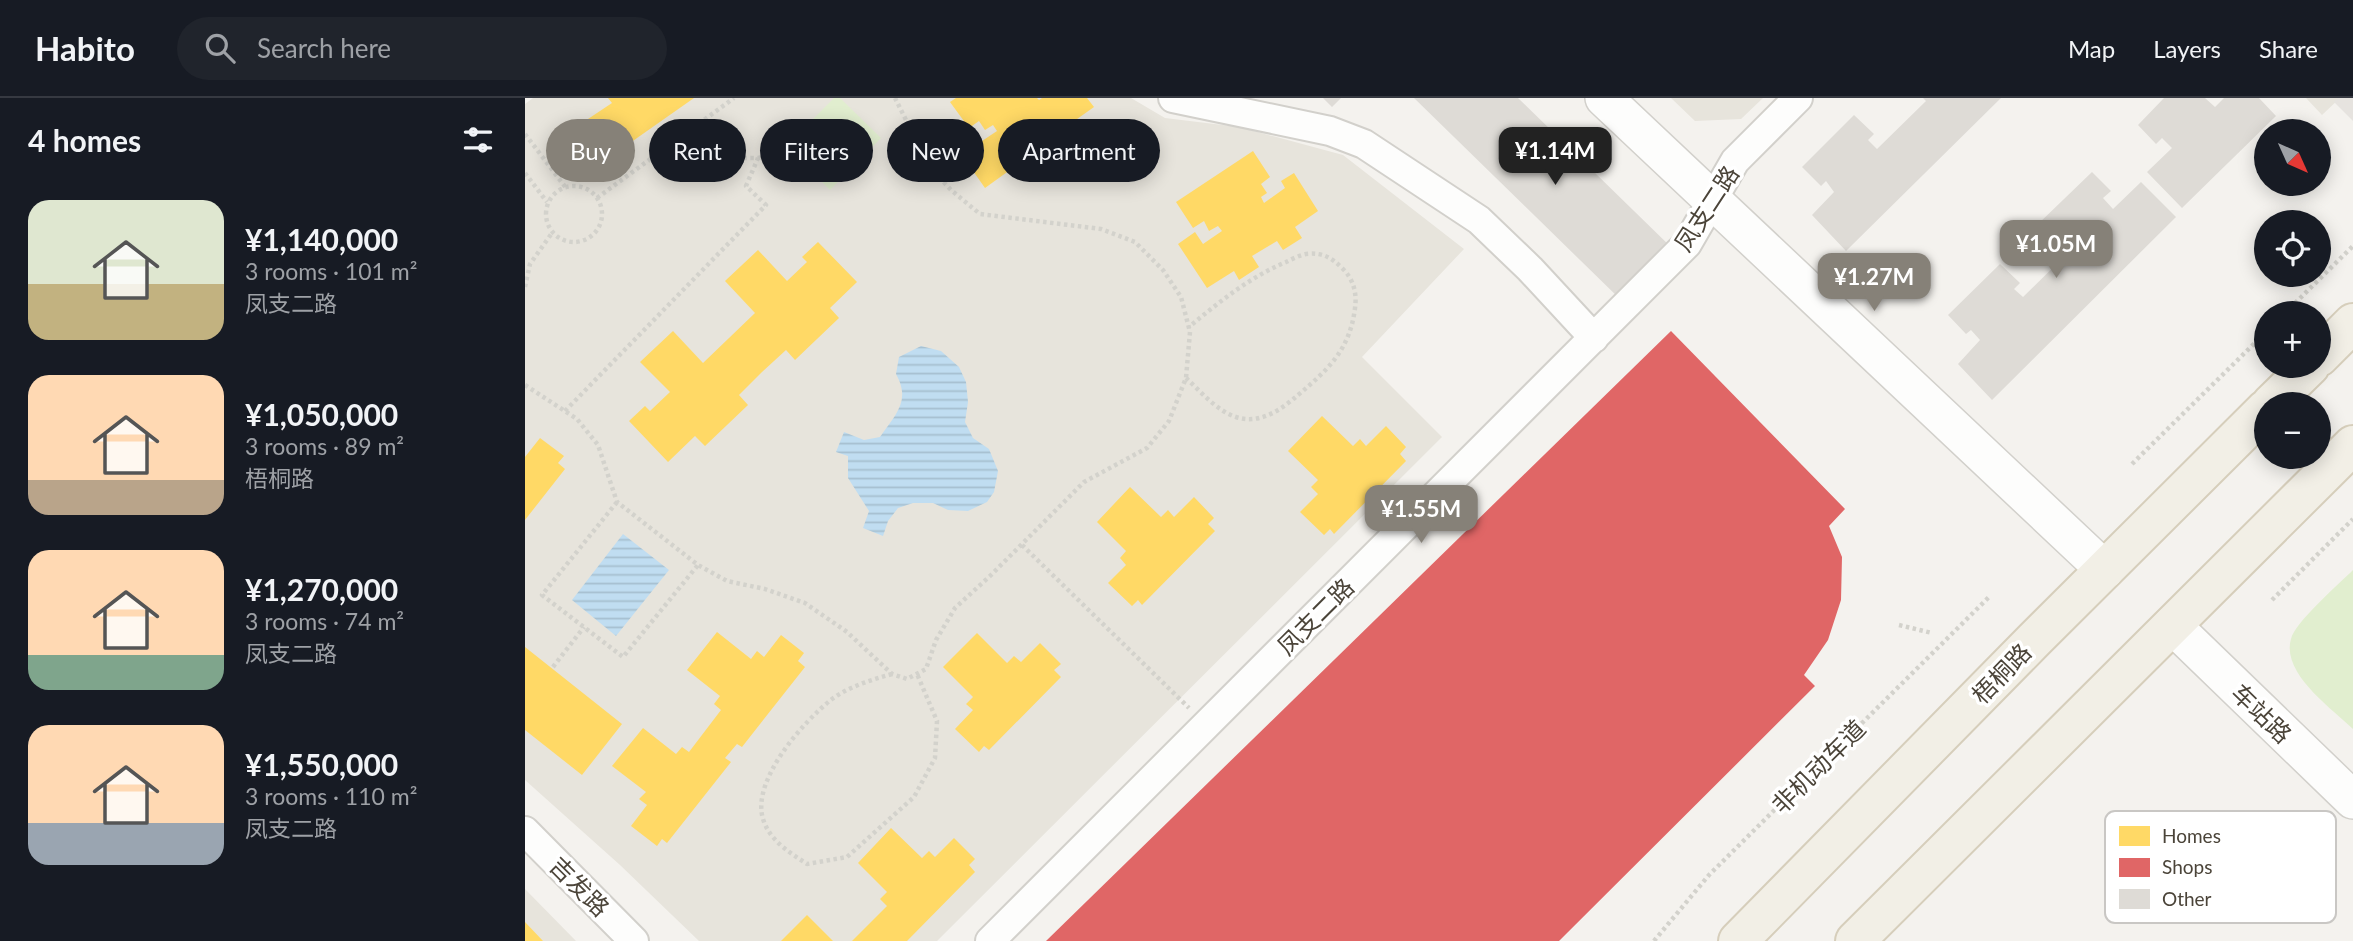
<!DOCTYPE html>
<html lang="en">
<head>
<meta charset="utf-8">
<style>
  body { margin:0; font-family:Lato,"Noto Sans SC",sans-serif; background:#20242c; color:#f1f3f6; height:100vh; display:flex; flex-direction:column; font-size:26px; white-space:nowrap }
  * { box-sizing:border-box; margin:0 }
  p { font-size:23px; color:#9ea1a6 }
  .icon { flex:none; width:38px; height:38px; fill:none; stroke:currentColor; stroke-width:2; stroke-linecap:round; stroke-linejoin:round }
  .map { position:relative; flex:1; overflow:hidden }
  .panel { display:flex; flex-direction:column; background:#171b24; width:525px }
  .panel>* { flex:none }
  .top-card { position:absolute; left:21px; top:21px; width:665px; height:63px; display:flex; gap:14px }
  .needle { width:46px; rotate:135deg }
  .controls { position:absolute; left:1729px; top:21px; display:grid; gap:14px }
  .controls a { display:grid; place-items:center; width:77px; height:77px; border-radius:50%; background:#171b24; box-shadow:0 4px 18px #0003; font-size:35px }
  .price { position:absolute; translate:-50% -60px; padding:0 16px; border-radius:14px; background:#868178; color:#fff; font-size:23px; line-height:46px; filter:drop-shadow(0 2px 4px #0008) }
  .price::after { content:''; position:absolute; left:50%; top:42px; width:21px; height:16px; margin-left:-10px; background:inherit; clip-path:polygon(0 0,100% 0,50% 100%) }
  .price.current { background:#222; color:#fff }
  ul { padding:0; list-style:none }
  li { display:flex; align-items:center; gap:21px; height:175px; padding:0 28px }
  li span { display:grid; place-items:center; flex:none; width:196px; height:140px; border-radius:21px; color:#555 }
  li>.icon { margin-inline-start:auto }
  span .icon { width:84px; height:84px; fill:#fffc; stroke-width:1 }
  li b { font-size:30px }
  h2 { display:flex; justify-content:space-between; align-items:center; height:84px; padding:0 28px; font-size:30px }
  .chip { padding:0 24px; border-radius:32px; background:#171b24; box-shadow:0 4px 18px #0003; font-size:24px; line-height:63px }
  .chip.current { background:#868178; color:#fff }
  header { display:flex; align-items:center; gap:42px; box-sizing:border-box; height:98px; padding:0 35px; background:#171b24; border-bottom:2px solid #363941 }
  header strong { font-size:33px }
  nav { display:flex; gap:38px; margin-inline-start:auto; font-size:24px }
  .search { width:490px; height:63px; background:#20242c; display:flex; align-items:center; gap:18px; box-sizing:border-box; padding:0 24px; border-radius:38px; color:#9ea1a6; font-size:26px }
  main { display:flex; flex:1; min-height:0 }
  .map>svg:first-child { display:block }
  .residential { fill:#e7e4dc }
  .green { fill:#e1eecf }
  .parking { fill:#e6e3df }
  .water { fill:url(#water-rules) }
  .homes { fill:#ffd966 }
  .shops { fill:#e06666 }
  .building { fill:#dedbd6 }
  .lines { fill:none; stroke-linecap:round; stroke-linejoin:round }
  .minor-casing { stroke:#d2d0cb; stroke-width:32 }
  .tertiary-casing { stroke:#d2d0cb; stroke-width:40 }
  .primary-casing { stroke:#d6cebb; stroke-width:42 }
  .path { stroke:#d3d2cc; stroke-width:4.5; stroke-dasharray:3.5 3.5; stroke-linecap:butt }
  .minor { stroke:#fdfdfc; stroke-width:28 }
  .tertiary { stroke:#fdfdfc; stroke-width:37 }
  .primary { stroke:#f2efe6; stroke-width:38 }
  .labels { text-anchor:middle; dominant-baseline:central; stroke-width:7; stroke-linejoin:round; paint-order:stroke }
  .street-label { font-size:24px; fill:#4b4439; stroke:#fff }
  .key { fill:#fff; stroke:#c9c7c4; stroke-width:2 }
  .key-label { font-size:19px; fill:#4b4439 }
</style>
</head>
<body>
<header>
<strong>Habito</strong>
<div class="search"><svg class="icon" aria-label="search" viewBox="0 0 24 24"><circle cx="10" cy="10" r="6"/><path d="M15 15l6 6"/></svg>Search here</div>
<nav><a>Map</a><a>Layers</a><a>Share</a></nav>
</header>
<main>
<section class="panel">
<h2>4 homes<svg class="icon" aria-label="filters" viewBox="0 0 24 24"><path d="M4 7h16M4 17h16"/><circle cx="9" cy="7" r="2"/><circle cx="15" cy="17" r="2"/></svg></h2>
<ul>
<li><span style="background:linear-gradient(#dfe7d0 60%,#c2b280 0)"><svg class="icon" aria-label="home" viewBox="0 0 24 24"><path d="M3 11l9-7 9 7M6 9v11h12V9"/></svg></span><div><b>¥1,140,000</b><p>3 rooms · 101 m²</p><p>凤支二路</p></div></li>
<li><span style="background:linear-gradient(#ffd9b3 75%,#b9a48a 0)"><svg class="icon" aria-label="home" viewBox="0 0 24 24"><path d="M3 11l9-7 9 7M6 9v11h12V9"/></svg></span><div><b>¥1,050,000</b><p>3 rooms · 89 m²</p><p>梧桐路</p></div></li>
<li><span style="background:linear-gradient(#ffd9b3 75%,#7fa58c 0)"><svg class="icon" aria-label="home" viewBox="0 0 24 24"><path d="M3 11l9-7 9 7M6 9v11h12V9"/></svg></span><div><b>¥1,270,000</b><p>3 rooms · 74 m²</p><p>凤支二路</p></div></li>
<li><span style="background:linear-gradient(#ffd9b3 70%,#9aa5b1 0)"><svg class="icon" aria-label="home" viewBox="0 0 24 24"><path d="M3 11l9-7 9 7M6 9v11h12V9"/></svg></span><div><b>¥1,550,000</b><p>3 rooms · 110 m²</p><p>凤支二路</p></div></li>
</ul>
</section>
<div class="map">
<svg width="1828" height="843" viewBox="0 0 1828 843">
  <defs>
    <pattern id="water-rules" width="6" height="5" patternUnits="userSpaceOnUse" patternTransform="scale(1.75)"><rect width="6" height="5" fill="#c0ddf1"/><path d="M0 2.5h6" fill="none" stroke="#a6bfcf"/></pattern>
  </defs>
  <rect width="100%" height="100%" fill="#f4f2ee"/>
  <path class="residential" d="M8 0H606L640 20 714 29 818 57 939 151 837 259 917 339 412 843H174L95 767 0 682V6Z
    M1146 0H1238L1216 21 1170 23Z
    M1781 0H1815L1797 17Z
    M0 791 51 843H0Z"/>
  <path class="green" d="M309 0H315L356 40 305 92 261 48Z
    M1828 472V631C1806 610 1756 575 1766 541 1770 524 1814 486 1828 472Z"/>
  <path class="parking" d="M1812 0H1828V23L1809 4Z"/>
  <path class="water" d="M396 248 416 253 434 269 441 284 443 304 440 324 448 340 464 351 473 373 469 394 462 404 443 413 423 412 408 405H388L373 410 363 423 358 438 338 430 344 413 323 380V358L311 354 319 334 339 342 355 339C371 316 386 303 371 276L374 259Z
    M98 436 144 472 91 538 47 502Z"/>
  <path class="homes" d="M83 0H169L85 59 60 23 87 5Z
    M431 0H512L514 2 517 0H562L569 9 545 26 553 36 534 49 528 40 504 57 511 67 492 81 485 72 460 90 429 46 446 34 454 45 472 33 468 27 460 32 454 23 444 30 425 4Z
    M728 53 745 79 736 86 742 95 736 99 739 105 760 90 756 83 769 75 793 113 770 129 777 140 758 152 752 143 727 158 734 169 714 182 709 173 682 190 653 146 670 134 678 146 697 133 693 128 684 133 679 123 668 130 651 104Z
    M293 144 332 184 305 210 314 220 270 262 261 252 237 274 214 297 223 307 180 348 170 338 143 364 104 323 120 308 125 313 145 294 115 264 148 233 178 265 230 215 200 183 233 152 262 183 282 164 277 159Z
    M797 318 828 348 835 341 841 348 861 328 881 349 875 356 881 363 809 436 805 431 799 437 775 414 793 396 786 389 793 382 763 353Z
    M15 340 39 358 33 365 40 371 0 422V359Z
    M605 389 636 419 643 412 649 419 669 399 689 420 683 426 690 433 617 507 613 502 607 508 583 485 601 467 595 460 601 453 572 424Z
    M192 534 226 561 232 553 239 559 256 537 279 555 273 563 280 569 217 649 212 646 200 660 206 664 142 745 137 741 132 748 106 728 122 707 114 701 121 694 87 668 118 630 151 656 157 649 164 654 196 612 189 606 195 598 162 572Z
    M452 535 482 565 489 558 496 564 515 545 536 566 529 572 536 579 464 652 459 648 454 654 430 631 448 612 441 606 448 599 418 569Z
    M0 549 97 626 57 677 0 632Z
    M366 730 397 760 404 753 410 759 429 740 450 761 444 767 450 774 382 843H327L362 808 355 801 362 794 333 765Z
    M282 817 308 843H256Z
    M0 824 18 843H0Z"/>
  <path class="shops" d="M1146 233 1320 411 1304 428 1317 459 1316 502 1303 542 1279 577 1290 588 1034 843H521Z"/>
  <path class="building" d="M798 0H816L807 9Z
    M889 0H993L1148 151 1097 203Z
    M1398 0H1476L1321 153 1287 117 1309 94 1301 83 1296 88 1277 69 1329 17 1349 36 1343 42 1352 51 1401 3Z
    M1639 0H1680L1690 9 1699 0H1734L1751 18 1657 110 1622 74 1647 50 1637 40 1631 46 1613 27Z
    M1567 74 1586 93 1578 100 1588 111 1616 84 1651 119 1467 302 1433 266 1455 242 1446 232 1441 236 1423 217 1475 166 1495 185 1489 191 1498 199 1547 151 1536 141 1530 147 1511 128Z"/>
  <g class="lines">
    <g class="minor-casing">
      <path id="minor" d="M648 0 805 33 839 46 954 122 1005 171 1069 240
        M0 733 109 843
        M465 843 1162 146 1210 63 1273 0"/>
    </g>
    <g class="tertiary-casing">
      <path id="tertiary" d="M1079 0 1580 472
        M1647 527 1828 702"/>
    </g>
    <g class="primary-casing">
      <path id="primary" d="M1794 259 1828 225
        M1746 306 1785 268
        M1213 843 1509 542 1741 311
        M1330 843 1828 347"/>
    </g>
    <path class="path" d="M0 36 41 90
      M233 60 250 56 261 48
      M0 75 22 104
      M21 116a28 28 0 1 1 56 0a28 28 0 1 1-56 0Z
      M72 100 209 0
      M0 189 5 166 27 135
      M1760 215 1828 148
      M661 280C675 293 692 313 711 319 735 327 757 311 773 297 804 271 825 251 830 210 832 196 829 182 818 171 807 160 798 154 781 156 775 157 767 161 761 164 725 179 694 204 664 229
      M0 287 52 321 73 347 92 404 173 467 202 483 240 491 280 505 322 534 367 576 382 581 401 571 411 542 430 510 465 478 559 384 622 350 644 323 661 280 665 234 656 199 638 172 610 144 576 131 455 116 426 92 404 68 370 0
      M40 313 241 107 221 88 233 60H183L160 36
      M1607 366 1741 234
      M92 404 17 497 98 559 173 467
      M497 447 664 610
      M1747 502 1828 421
      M1374 527 1407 535
      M28 569 59 529
      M367 576C346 582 325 588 307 601 279 623 226 682 238 721 245 743 264 754 282 766L322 759 389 699 410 660 412 623 392 576
      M1129 843 1184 777 1464 499"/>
    <use href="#minor" class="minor"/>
    <use href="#tertiary" class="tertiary"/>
    <use href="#primary" class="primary"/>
  </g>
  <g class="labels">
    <g class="street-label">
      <text transform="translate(1181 110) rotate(-57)">凤支二路</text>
      <text transform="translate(790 518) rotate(-45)">凤支二路</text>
      <text transform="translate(1476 575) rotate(-46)">梧桐路</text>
      <text transform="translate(1737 615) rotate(44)">车站路</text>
      <text transform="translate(1293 668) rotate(-45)">非机动车道</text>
      <text transform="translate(55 788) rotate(45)">吉发路</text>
    </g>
  </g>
  <rect x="1580" y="713" width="231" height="112" rx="10" class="key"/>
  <rect x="1594" y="728" width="31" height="20" fill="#ffd966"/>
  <rect x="1594" y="760" width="31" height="19" fill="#e06666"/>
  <rect x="1594" y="791" width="31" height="20" fill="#dedbd6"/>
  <g class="key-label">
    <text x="1637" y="745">Homes</text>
    <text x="1637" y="776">Shops</text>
    <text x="1637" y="808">Other</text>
  </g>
</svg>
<div class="controls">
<a><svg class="needle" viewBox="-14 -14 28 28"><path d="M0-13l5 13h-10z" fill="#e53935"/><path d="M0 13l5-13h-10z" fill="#9ea1a6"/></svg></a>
<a><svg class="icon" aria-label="locate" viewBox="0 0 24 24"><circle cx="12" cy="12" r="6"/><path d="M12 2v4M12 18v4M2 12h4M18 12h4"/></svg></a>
<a>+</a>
<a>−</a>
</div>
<b class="price current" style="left:1030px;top:89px">¥1.14M</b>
<b class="price" style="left:1531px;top:182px">¥1.05M</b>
<b class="price" style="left:1349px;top:215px">¥1.27M</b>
<b class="price" style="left:896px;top:447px">¥1.55M</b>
<div class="top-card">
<a class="chip current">Buy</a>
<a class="chip">Rent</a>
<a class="chip">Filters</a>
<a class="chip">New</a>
<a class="chip">Apartment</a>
</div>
</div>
</main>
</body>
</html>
